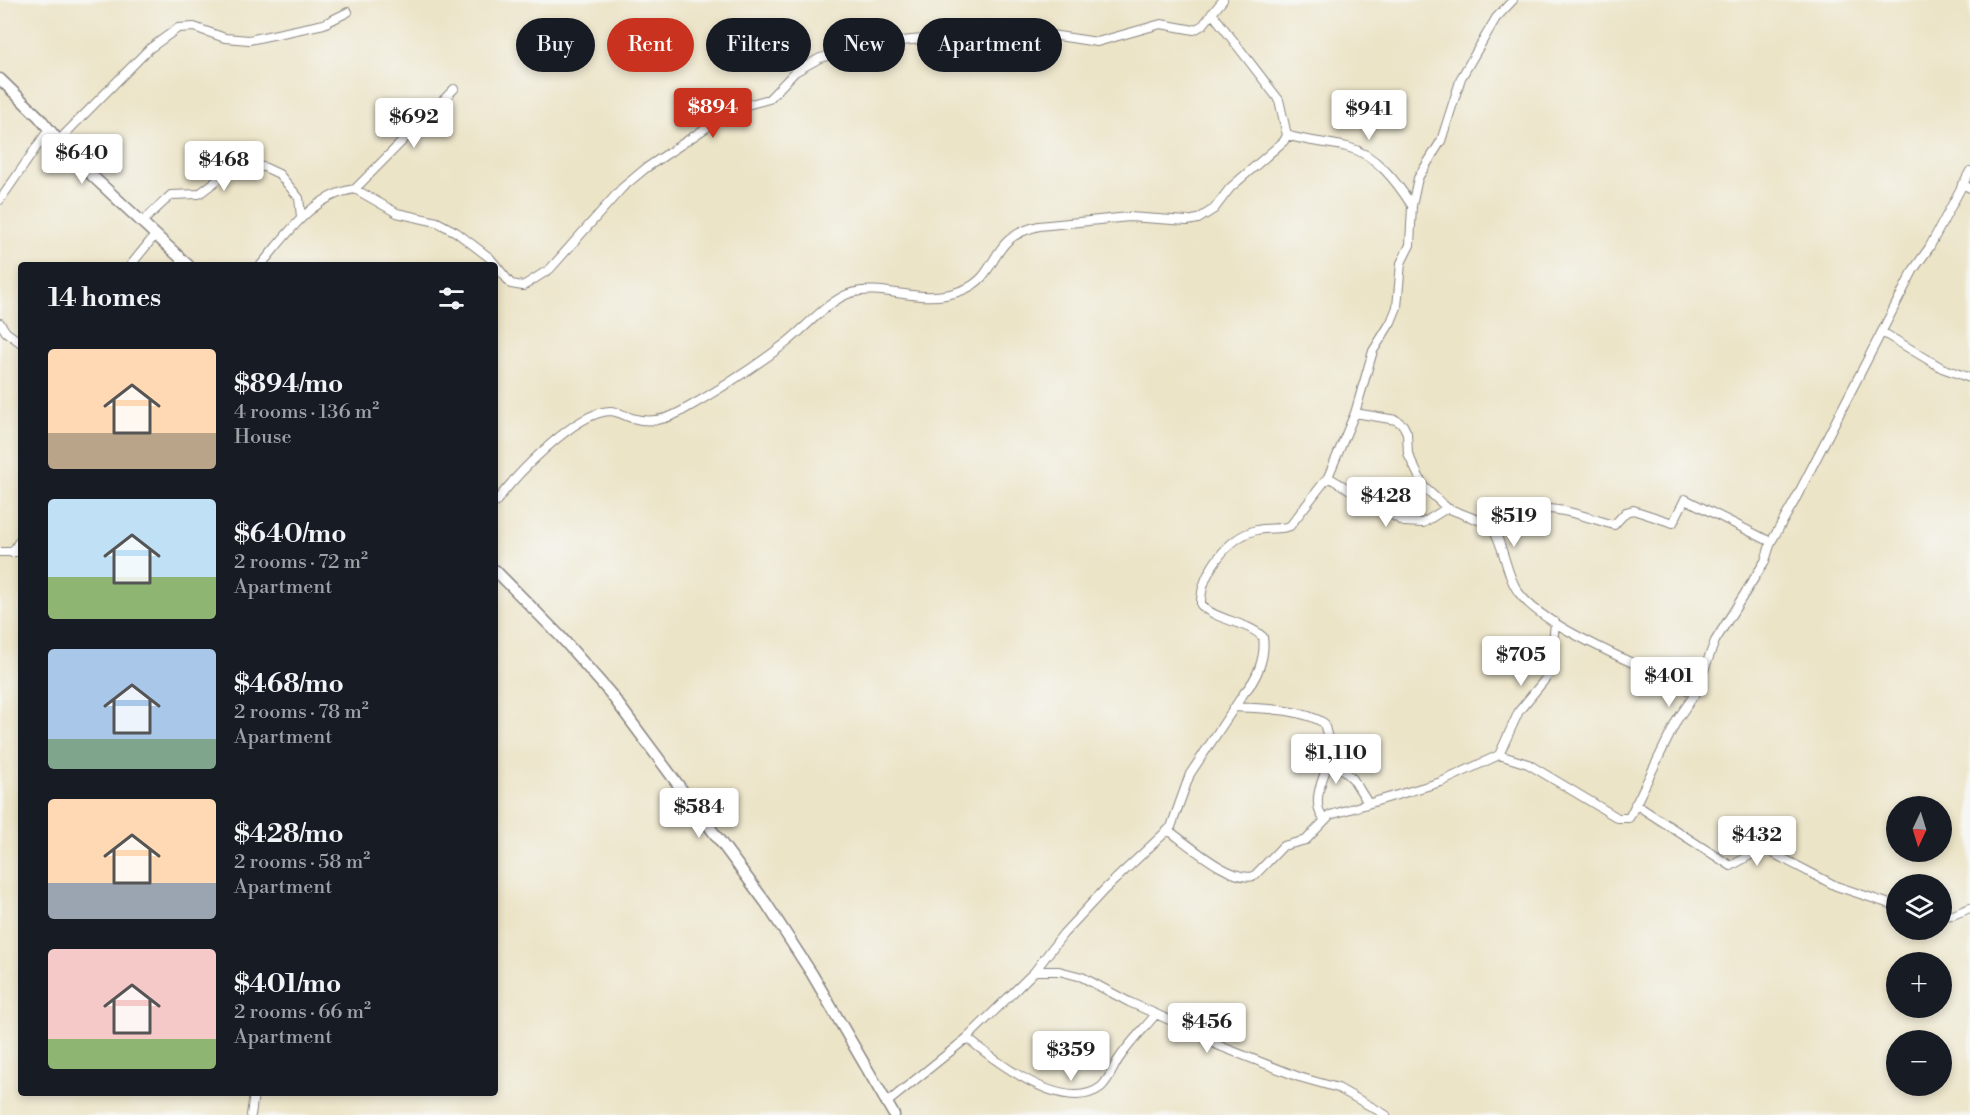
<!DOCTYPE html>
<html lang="en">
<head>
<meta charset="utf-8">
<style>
  body { margin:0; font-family:"Libre Bodoni",serif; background:#20242c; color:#f1f3f6; height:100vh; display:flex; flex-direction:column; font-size:22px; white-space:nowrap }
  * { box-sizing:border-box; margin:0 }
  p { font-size:20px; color:#9ea1a6 }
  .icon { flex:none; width:33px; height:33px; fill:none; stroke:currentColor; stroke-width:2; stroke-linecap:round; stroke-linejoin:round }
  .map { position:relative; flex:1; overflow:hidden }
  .details { position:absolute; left:18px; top:262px; width:480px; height:834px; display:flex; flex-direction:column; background:#171b24; border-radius:6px; box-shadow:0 3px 9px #0003 }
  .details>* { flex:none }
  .top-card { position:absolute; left:516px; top:18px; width:570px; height:54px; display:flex; gap:12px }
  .needle { width:39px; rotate:184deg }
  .tools { position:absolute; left:1886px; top:796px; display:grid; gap:12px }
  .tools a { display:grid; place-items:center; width:66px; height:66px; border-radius:50%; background:#171b24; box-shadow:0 3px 9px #0003; font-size:30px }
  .price { position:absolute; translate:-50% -51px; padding:0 14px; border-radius:6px; background:#fff; color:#222; font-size:20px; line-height:39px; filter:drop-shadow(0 2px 3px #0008) }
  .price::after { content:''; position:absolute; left:50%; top:36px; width:18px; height:14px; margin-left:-9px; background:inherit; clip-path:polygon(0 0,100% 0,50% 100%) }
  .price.active { background:#c8321e; color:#fff }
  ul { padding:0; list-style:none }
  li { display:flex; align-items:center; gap:18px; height:150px; padding:0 30px }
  li span { display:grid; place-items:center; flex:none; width:168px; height:120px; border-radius:6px; color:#555 }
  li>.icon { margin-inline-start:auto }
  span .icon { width:72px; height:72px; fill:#fffc; stroke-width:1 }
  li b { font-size:26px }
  h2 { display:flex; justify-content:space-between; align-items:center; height:72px; padding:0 30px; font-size:26px }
  .pill { padding:0 21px; border-radius:27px; background:#171b24; box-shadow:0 3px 9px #0003; font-size:21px; line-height:54px }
  .pill.active { background:#c8321e; color:#fff }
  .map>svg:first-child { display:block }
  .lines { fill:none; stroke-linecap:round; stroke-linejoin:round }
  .minor-casing { stroke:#878381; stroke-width:10 }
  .tertiary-casing { stroke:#878381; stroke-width:13 }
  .minor { stroke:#fff; stroke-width:8 }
  .tertiary { stroke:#fff; stroke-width:10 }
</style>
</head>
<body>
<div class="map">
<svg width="1970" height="1115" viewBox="0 0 1970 1115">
  <rect width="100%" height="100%" fill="#f6f6f2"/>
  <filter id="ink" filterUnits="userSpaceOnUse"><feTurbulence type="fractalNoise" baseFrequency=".0167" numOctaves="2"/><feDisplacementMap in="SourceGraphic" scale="12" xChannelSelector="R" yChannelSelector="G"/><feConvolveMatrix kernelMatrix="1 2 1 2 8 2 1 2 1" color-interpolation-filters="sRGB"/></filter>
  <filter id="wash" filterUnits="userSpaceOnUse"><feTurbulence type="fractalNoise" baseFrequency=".008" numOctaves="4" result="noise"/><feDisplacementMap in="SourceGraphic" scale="24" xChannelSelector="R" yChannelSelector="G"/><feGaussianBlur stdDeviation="1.35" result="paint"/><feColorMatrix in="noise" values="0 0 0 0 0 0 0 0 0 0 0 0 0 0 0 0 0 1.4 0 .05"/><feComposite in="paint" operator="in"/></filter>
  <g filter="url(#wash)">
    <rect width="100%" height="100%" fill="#ece4c7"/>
  </g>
  <g filter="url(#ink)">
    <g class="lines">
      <g class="minor-casing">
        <path id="minor" d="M1287 135C1307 142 1327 142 1347 147 1376 154 1397 182 1412 206
          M58 141 149 49 178 28 194 27 225 38 249 40 324 24 348 12
          M1962 184 1970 188
          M355 189 454 89
          M0 200 49 129
          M141 223 171 195 199 194 228 172 246 166 264 167 279 174 299 198 301 217
          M130 266 156 234
          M260 266C286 236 312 195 355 189L397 213 437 222 456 232 490 258 511 284 523 286 550 269 622 188 646 168 736 108 769 99 795 72 820 58 882 43 922 39 993 26 1097 42 1161 24 1194 30 1203 25 1223 0
          M0 323 6 332 21 343
          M1882 332 1942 368 1970 378
          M1355 413 1396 420 1403 425 1407 433 1408 454 1424 487 1447 508 1491 525C1505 546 1505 574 1519 593 1547 631 1651 668 1695 694
          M1328 477 1404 522 1423 523 1447 508
          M495 503C515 476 575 412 610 411 617 411 625 416 632 418 648 423 665 420 680 412 716 392 753 368 786 343 804 329 830 299 851 293 885 283 921 307 963 290 1002 274 986 238 1039 226L1129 217 1187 221 1198 219 1214 209 1230 188 1284 141 1287 135 1279 100 1212 13
          M1488 522C1501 521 1512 514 1525 511 1558 504 1584 517 1614 525L1626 512 1633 510 1673 523 1685 499 1771 542
          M0 552H21
          M12 553 21 538
          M1235 707C1263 709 1299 708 1324 723L1334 761 1353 779 1368 803
          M1499 755 1519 711 1547 677 1551 667 1555 622
          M1635 804 1731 866 1763 848 1836 886 1896 906
          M1324 819C1309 802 1325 774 1332 754
          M1168 830C1187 843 1231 883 1254 876L1283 846 1306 840 1330 815 1441 782 1499 755 1528 764 1618 818H1629L1677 720 1695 694 1715 641 1765 561 1771 542 1794 502 1914 269 1929 248 1970 171
          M1941 916 1953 915 1970 908
          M1035 971H1059L1082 977 1129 1002 1194 1031 1217 1045 1299 1077 1338 1088 1386 1115
          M967 1038C995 1061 1064 1115 1101 1087 1109 1080 1113 1068 1118 1060 1129 1043 1144 1029 1156 1014
          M889 1101 967 1038 1035 971 1063 934 1104 890 1171 827 1190 774 1244 693C1257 679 1266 657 1263 637 1246 621 1217 621 1201 605 1200 575 1227 537 1257 530 1268 527 1280 530 1290 526L1328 477 1355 413 1373 351 1391 322 1397 307 1401 263 1410 245 1412 206 1418 178 1441 141 1461 78 1496 18 1513 0
          M251 1115 254 1094"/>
      </g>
      <g class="tertiary-casing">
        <path id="tertiary" d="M0 79 39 117 72 157 189 266
          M495 570 560 636 610 693 766 903 812 974 894 1115"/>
      </g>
      <use href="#minor" class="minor"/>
      <use href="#tertiary" class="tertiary"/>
    </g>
  </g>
</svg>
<div class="tools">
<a><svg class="needle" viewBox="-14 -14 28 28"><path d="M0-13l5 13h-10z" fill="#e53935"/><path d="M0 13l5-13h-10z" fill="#9ea1a6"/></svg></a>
<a><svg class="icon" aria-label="layers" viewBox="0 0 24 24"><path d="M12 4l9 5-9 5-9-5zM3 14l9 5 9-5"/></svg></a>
<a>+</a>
<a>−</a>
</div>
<b class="price active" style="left:713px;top:139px">$894</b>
<b class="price" style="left:1369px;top:141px">$941</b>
<b class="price" style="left:414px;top:149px">$692</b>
<b class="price" style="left:82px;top:185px">$640</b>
<b class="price" style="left:224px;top:192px">$468</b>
<b class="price" style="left:1386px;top:528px">$428</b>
<b class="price" style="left:1514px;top:548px">$519</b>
<b class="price" style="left:1521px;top:687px">$705</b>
<b class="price" style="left:1669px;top:708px">$401</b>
<b class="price" style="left:1336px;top:785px">$1,110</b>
<b class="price" style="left:699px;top:839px">$584</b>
<b class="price" style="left:1757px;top:867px">$432</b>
<b class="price" style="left:1207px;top:1054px">$456</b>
<b class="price" style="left:1071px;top:1082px">$359</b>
<div class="top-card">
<a class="pill">Buy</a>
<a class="pill active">Rent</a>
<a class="pill">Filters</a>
<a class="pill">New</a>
<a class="pill">Apartment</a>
</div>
<section class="details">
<h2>14 homes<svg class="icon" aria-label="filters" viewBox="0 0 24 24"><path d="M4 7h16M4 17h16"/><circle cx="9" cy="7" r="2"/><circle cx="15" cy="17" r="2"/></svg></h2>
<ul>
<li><span style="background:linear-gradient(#ffd9b3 70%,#b9a48a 0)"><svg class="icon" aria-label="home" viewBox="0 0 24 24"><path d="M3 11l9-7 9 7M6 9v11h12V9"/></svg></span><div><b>$894/mo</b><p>4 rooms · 136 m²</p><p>House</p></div></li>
<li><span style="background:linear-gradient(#bfe0f5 65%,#8fb573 0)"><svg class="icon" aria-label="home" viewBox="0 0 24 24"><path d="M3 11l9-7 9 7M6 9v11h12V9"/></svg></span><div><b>$640/mo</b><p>2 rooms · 72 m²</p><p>Apartment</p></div></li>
<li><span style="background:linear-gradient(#a9c7e8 75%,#7fa58c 0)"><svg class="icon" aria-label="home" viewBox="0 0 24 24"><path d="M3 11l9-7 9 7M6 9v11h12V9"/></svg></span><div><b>$468/mo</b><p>2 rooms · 78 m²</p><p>Apartment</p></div></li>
<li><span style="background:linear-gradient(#ffd9b3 70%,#9aa5b1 0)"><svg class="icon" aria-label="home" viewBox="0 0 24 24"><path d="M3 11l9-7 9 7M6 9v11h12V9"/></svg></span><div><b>$428/mo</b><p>2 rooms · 58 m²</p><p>Apartment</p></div></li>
<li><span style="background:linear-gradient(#f6c9c9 75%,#8fb573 0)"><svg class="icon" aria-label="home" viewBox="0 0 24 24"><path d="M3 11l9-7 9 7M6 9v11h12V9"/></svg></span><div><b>$401/mo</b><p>2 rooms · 66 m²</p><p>Apartment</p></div></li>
</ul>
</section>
</div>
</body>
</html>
